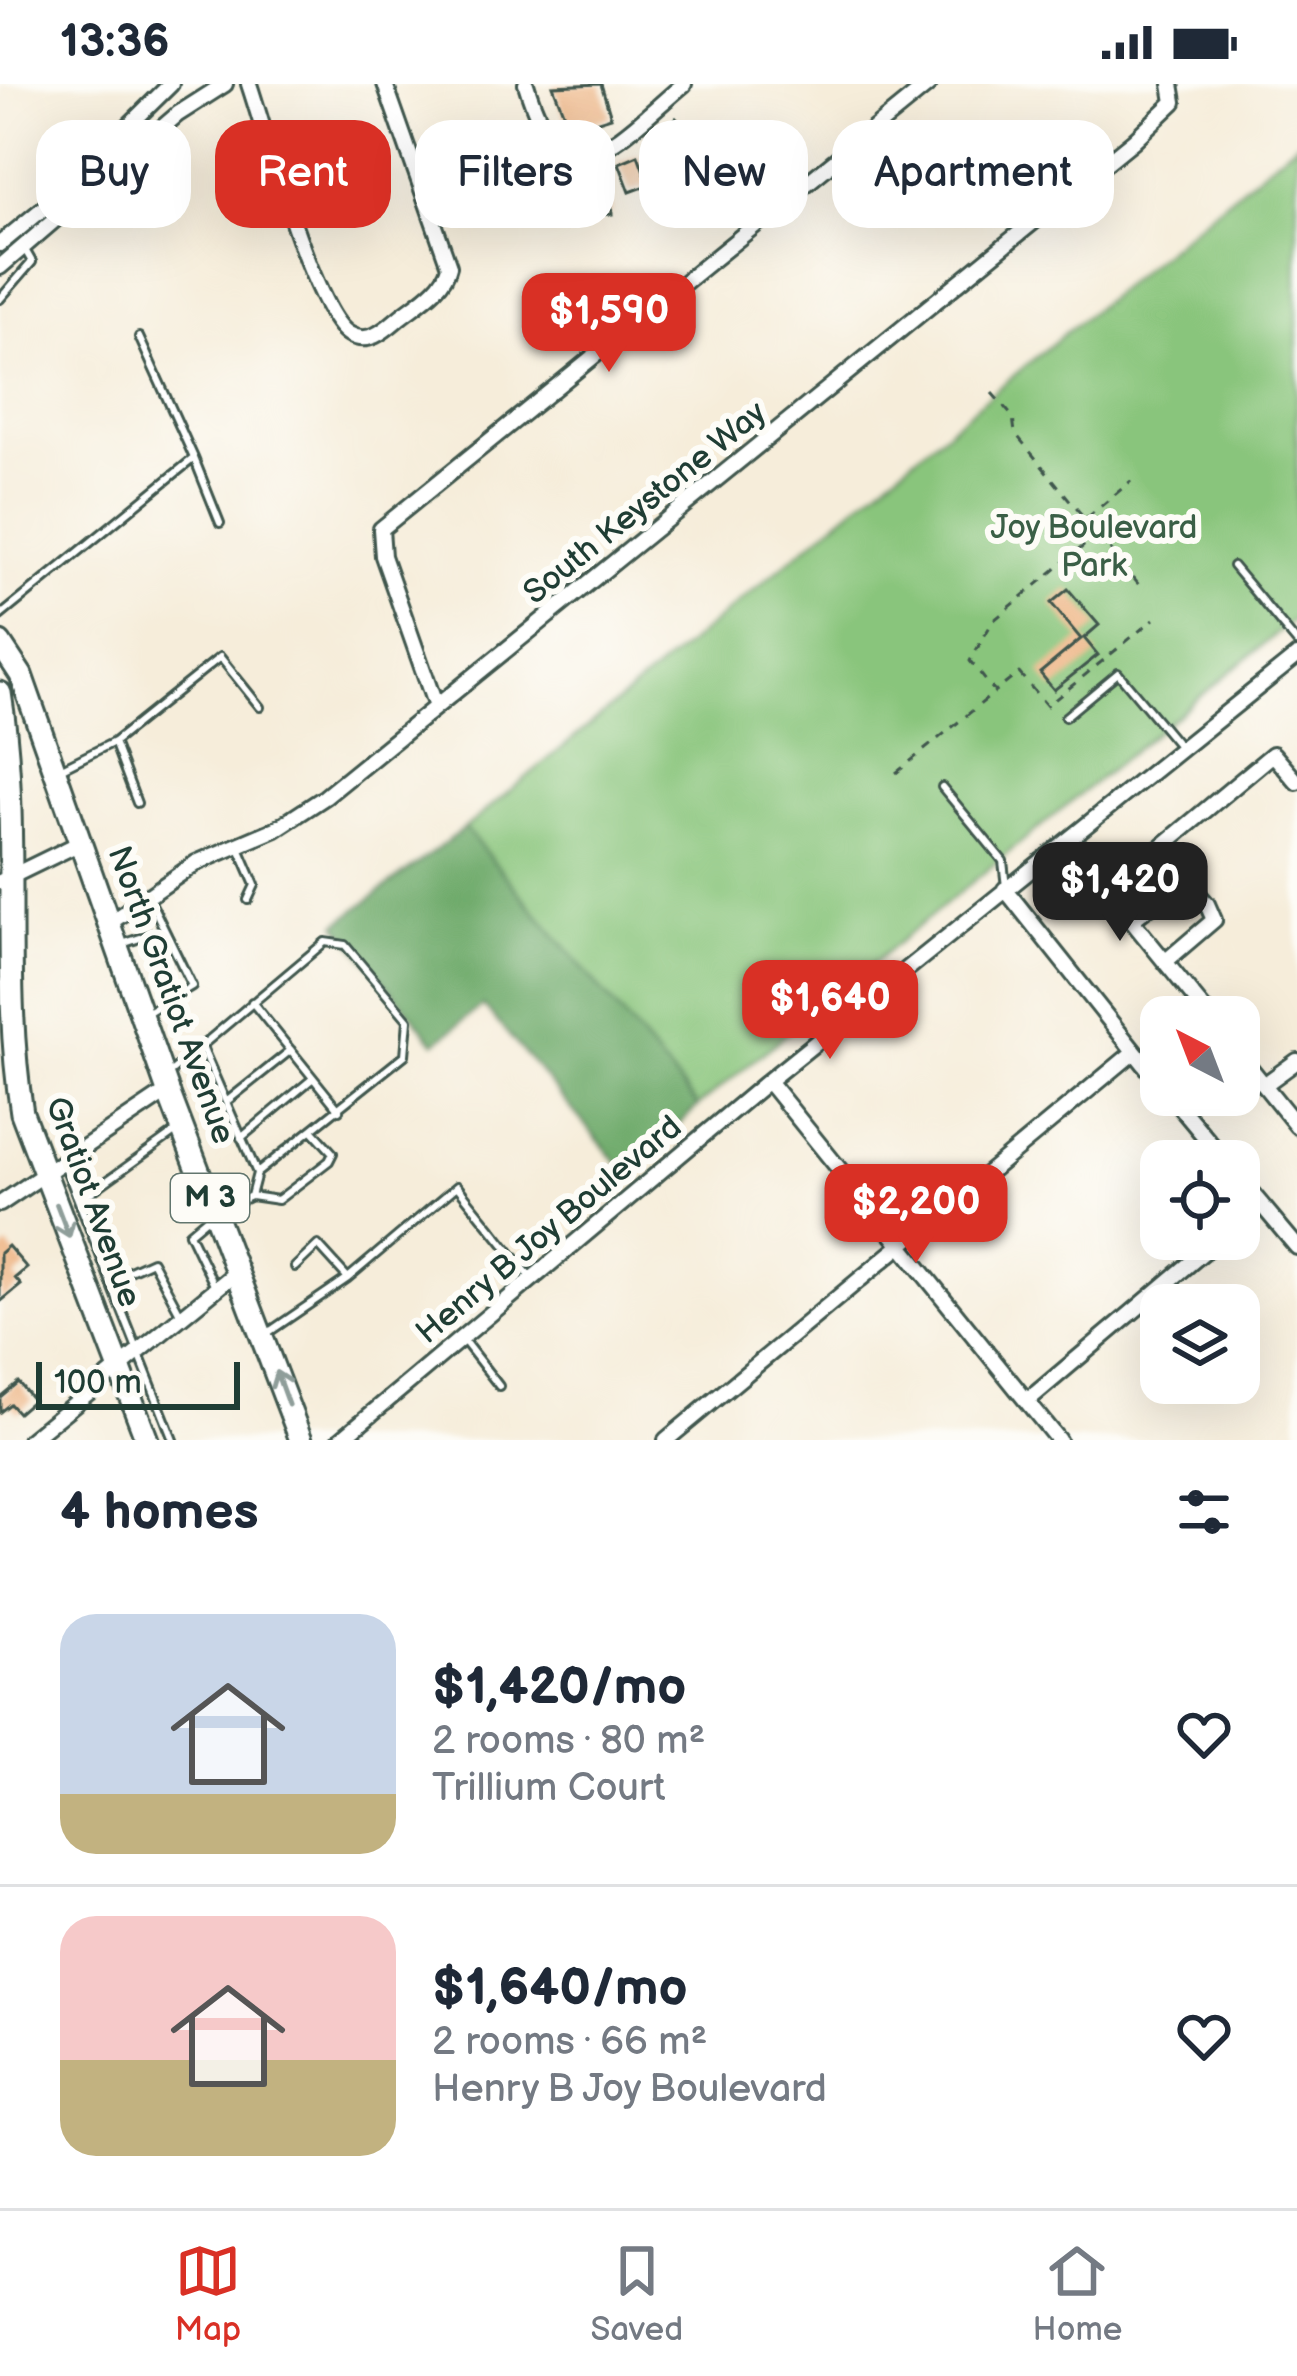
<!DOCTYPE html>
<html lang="en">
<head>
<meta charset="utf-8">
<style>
  body { margin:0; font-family:"Balsamiq Sans",sans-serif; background:#f6f6f7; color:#1f2937; height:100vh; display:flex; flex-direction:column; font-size:45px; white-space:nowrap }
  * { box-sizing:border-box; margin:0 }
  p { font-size:39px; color:#747a83 }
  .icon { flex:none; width:66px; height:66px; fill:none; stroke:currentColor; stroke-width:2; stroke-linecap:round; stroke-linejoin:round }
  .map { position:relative; height:1356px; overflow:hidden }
  .drawer { display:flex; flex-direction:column; background:#fff; flex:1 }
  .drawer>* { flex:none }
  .top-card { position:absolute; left:36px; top:36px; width:1227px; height:108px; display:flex; gap:24px }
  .needle { width:78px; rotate:318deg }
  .fabs { position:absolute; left:1140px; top:912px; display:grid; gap:24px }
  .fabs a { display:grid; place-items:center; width:120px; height:120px; border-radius:24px; background:#fff; box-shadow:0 12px 48px #0002; font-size:60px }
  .scale { position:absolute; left:36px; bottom:30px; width:204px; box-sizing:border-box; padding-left:12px; border:6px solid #1f3d34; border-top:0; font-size:33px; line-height:42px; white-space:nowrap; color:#1f3d34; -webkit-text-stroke:9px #fdfcf7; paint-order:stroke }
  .price { position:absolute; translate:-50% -102px; padding:0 27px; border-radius:24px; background:#d93025; color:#fff; font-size:39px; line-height:78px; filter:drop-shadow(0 3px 6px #0008) }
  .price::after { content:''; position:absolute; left:50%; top:72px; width:36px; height:27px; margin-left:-18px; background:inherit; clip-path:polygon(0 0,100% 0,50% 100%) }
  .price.selected { background:#222; color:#fff }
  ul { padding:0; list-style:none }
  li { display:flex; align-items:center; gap:36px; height:300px; padding:0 60px }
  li+li { border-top:3px solid #e0e1e3 }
  li span { display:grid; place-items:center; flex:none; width:336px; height:240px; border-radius:36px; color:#555 }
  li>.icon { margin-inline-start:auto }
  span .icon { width:144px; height:144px; fill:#fffc; stroke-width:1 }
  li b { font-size:51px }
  h2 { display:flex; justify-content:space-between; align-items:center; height:144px; padding:0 60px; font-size:51px }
  .chip { padding:0 42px; border-radius:36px; background:#fff; box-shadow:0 12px 48px #0002; font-size:42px; line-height:108px }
  .chip.selected { background:#d93025; color:#fff }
  .status { display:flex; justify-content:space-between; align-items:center; height:84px; padding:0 60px; background:#fff; direction:ltr }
  .status svg { height:33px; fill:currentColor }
  .dock { display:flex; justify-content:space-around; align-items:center; height:168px; border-top:3px solid #e0e1e3; background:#fff; font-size:33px; color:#747a83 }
  .dock a { display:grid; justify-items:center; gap:6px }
  .dock .selected { color:#d93025 }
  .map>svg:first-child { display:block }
  .green { fill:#89c57b; stroke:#548158; stroke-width:3 }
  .forest { fill:#6eaa6b; stroke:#467450; stroke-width:3 }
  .building { fill:#eeb686 }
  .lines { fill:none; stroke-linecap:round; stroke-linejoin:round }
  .service-casing { stroke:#3f574d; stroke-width:12 }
  .minor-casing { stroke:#3f574d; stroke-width:20 }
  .primary-casing { stroke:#3f574d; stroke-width:27 }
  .path { stroke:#3f574d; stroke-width:3; stroke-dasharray:9 9; stroke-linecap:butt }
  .service { stroke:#fff; stroke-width:6 }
  .minor { stroke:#fff; stroke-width:14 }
  .primary { stroke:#fff; stroke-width:21 }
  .oneway { stroke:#8f9e9a }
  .labels { text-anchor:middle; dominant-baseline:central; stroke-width:12; stroke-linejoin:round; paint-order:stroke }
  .shield { fill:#fdfcf7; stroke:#62766e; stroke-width:3 }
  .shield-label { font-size:30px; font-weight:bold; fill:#1f3d34 }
  .street-label { font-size:33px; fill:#1f3d34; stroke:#fdfcf7 }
  .park-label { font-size:33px; fill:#3a5f46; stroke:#fdfcf7 }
</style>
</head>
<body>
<div class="status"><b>13:36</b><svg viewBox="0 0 49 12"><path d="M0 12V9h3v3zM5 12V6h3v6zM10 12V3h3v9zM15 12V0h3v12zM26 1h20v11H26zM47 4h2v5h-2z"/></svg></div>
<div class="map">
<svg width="1297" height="1356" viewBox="0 0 1297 1356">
  <rect width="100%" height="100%" fill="#fdfcf7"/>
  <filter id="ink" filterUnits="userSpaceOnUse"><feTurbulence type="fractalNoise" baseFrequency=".00833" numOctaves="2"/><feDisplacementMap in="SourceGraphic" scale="24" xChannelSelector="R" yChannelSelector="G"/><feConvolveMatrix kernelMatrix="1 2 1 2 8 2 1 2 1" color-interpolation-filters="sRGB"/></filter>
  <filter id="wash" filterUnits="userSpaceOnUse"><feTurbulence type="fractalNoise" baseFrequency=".004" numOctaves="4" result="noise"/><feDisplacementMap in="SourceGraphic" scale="48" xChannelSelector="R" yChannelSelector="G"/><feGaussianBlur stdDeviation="2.7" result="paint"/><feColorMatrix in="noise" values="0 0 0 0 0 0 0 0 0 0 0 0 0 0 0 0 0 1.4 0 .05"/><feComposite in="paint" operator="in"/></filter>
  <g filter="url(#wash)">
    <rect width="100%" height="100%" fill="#f6edda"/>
    <path class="green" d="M1297 58V533L698 1022 465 744Z"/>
    <path class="forest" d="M465 744 698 1022 627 1090 483 921 435 959 337 840Z"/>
    <g id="blocks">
      <path class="building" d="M601 0 611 33 570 46 553 2Z
        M676 34 701 60 688 73 663 47Z
        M638 71 649 101 630 108 619 79Z
        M530 74 543 87 518 111 505 98Z
        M610 86 612 130 593 131 591 88Z
        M1068 505 1099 541 1084 554 1098 571 1054 606 1040 589 1081 555 1051 519Z
        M8 1162 27 1184 15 1194 21 1201 0 1218V1169Z
        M18 1298 33 1316 18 1329 10 1320 0 1328V1313Z"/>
    </g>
  </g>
  <g filter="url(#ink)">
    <use href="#blocks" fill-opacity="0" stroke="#3f574d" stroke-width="3"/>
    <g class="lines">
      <g class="service-casing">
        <path id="service" d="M0 215 32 178 24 164
          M194 374 220 439
          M1233 482 1297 559
          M0 532 194 374 139 253
          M1065 633 1118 589 1179 662
          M114 658 137 719
          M58 686 114 658 220 573 260 623
          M942 703 1003 777 1006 803
          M239 764 255 801 248 816
          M122 860 164 846
          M252 918 339 1026
          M145 930 192 902 148 812
          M202 963 257 1089 251 1112
          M167 991 325 858 345 861 408 936 405 971 257 1089
          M226 1018 291 966
          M241 1054 312 995
          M64 1080 173 1356
          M79 1117 179 1045
          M219 1127 251 1112 278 1116 329 1077 333 1069 313 1047
          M208 1133 189 1149 216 1205
          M348 1194 457 1102 531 1194
          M110 1196 152 1177 180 1229
          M266 1250 348 1194 318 1161 295 1183
          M464 1257 499 1302"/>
      </g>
      <g class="minor-casing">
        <path id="minor" d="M249 0C265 47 314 229 349 250 368 262 385 246 399 234 416 220 444 205 449 182L385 0
          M526 0C564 126 618 55 684 0
          M0 160 51 118 171 0
          M0 183 178 30 225 0
          M436 623 383 472 381 445 929 0
          M1067 757 1210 933
          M0 798 80 759
          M1005 805 1161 1001
          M1132 836 1185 795
          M111 838 196 779 276 745 325 713 1133 57 1174 18 1171 0
          M1166 877 1214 836 1207 820 1159 765 1273 670 1297 698
          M1239 970 1297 1042
          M768 997 1058 1356
          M1264 1001 1297 977
          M1170 1011 1225 1077
          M1239 1094 1297 1163
          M0 1120 168 1007
          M1239 1138 1261 1120
          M1027 1317 1219 1155
          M30 1356 238 1187
          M340 1356 768 997 1297 572
          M666 1356 1134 968"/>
      </g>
      <g class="primary-casing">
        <path id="primary" d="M0 559 21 591 168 1007 301 1356
          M0 609C22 749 0 891 22 1029L147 1356"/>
      </g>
      <path class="path" d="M992 309 1013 333 1015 349 1139 501
        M1087 434 1131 397
        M1098 450 993 537 970 577 995 608 1019 589 1047 622 1154 535
        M896 689 994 609"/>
      <use href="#service" class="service"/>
      <use href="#minor" class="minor"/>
      <use href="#primary" class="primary"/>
    </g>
    <defs><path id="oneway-shaft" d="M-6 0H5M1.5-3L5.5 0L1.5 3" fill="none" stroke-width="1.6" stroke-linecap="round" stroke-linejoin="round" transform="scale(3)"/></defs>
    <g class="oneway">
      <use href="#oneway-shaft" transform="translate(63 1137) rotate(69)"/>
      <use href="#oneway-shaft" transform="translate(282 1304) rotate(-110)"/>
    </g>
  </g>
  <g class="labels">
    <rect class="shield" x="171" y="1090" width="78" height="48" rx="9"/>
    <g class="shield-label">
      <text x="210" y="1114">M 3</text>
    </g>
    <g class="street-label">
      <text transform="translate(645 419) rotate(-39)">South Keystone Way</text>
      <text transform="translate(171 911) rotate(70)">North Gratiot Avenue</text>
      <text transform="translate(93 1118) rotate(70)">Gratiot Avenue</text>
      <text transform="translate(549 1146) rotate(-40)">Henry B Joy Boulevard</text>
    </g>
    <g class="park-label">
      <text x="1094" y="444">Joy Boulevard<tspan x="1094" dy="38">Park</tspan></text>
    </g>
  </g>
</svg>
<div class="fabs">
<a><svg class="needle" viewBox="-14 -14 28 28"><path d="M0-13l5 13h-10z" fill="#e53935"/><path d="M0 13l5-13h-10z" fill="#747a83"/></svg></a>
<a><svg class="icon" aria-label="locate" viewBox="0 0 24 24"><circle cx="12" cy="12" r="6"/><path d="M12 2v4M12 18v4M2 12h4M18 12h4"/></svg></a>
<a><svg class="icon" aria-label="layers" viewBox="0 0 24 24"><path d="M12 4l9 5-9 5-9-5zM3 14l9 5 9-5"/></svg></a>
</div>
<div class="scale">100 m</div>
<b class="price" style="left:609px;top:291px">$1,590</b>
<b class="price selected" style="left:1120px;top:860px">$1,420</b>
<b class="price" style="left:830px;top:978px">$1,640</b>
<b class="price" style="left:916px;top:1182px">$2,200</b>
<div class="top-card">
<a class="chip">Buy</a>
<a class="chip selected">Rent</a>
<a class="chip">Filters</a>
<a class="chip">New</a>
<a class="chip">Apartment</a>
</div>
</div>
<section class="drawer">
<h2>4 homes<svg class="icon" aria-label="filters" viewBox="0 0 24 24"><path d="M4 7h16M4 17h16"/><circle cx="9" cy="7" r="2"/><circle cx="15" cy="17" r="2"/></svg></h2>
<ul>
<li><span style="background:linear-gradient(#c9d6e8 75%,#c2b280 0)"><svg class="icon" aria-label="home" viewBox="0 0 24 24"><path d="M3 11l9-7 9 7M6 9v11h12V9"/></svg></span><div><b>$1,420/mo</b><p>2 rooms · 80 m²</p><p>Trillium Court</p></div><svg class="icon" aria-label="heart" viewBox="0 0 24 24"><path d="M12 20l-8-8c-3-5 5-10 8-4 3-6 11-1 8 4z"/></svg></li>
<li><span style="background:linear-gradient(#f6c9c9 60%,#c2b280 0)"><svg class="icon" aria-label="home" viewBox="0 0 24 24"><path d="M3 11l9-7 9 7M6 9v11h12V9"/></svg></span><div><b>$1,640/mo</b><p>2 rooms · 66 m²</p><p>Henry B Joy Boulevard</p></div><svg class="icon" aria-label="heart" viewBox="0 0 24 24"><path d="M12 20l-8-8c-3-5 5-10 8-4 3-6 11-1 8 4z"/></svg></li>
</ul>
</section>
<nav class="dock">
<a class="selected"><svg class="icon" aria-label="map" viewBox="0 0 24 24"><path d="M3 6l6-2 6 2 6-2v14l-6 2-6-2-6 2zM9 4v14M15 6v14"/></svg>Map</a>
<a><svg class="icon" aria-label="saved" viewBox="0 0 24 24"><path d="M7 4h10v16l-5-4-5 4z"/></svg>Saved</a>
<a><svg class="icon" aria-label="home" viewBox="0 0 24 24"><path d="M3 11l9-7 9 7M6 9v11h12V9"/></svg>Home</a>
</nav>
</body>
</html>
